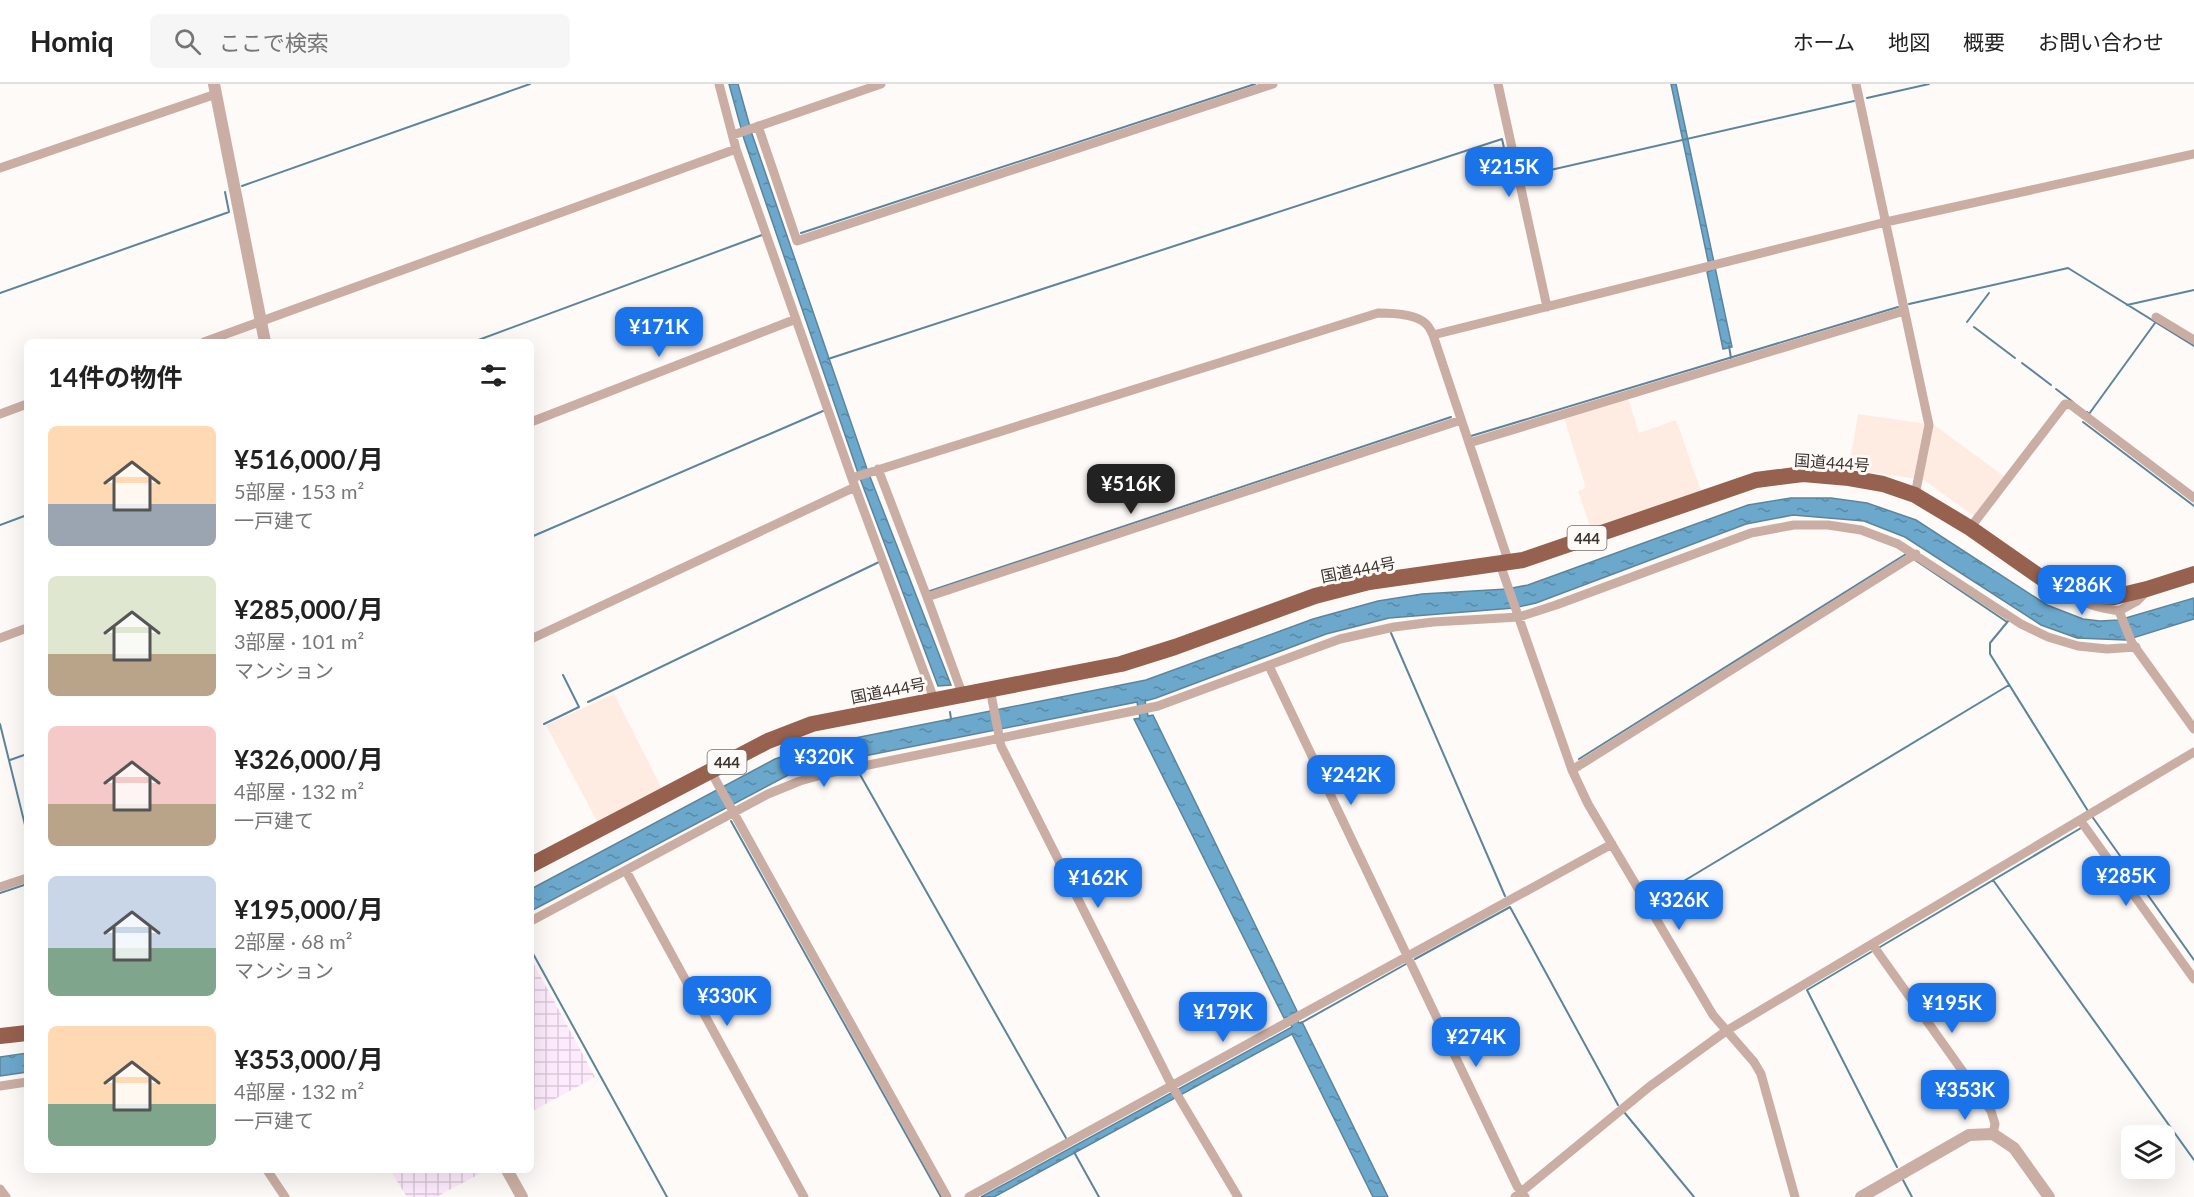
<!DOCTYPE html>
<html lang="ja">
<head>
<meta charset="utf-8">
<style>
  body { margin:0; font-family:Lato,"Noto Sans JP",sans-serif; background:#f6f6f6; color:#222; height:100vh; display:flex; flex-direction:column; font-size:22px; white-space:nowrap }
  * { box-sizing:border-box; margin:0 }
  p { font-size:20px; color:#767676 }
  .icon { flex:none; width:33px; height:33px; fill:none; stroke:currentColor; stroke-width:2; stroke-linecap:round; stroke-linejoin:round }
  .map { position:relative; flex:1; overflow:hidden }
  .details { position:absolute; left:24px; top:255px; width:510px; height:834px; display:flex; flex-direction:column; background:#fff; border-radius:9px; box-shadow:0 6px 24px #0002 }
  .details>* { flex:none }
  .fabs { position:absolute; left:2121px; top:1041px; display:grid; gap:12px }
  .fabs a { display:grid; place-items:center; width:54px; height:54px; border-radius:9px; background:#fff; box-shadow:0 6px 24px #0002; font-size:30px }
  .price { position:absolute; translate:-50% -51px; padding:0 14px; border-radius:12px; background:#1a73e8; color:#fff; font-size:20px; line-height:39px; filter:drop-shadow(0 2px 3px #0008) }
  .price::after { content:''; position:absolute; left:50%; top:36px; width:18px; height:14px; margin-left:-9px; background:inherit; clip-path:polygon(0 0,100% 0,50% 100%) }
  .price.current { background:#222; color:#fff }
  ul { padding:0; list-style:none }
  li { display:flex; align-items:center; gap:18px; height:150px; padding:0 24px }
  li span { display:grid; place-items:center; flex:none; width:168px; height:120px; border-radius:9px; color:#555 }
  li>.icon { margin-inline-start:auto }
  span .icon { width:72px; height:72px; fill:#fffc; stroke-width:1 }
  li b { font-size:26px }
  h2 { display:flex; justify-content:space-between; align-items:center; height:72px; padding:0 24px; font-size:26px }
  header { display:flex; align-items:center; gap:36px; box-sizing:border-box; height:84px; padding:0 30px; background:#fff; border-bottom:2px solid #e0e0e0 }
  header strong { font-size:28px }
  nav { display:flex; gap:33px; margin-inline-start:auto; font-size:21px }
  .search { width:420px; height:54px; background:#f6f6f6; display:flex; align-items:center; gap:15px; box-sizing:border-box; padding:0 21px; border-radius:9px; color:#767676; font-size:22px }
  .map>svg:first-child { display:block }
  .built { fill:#feece2 }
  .industrial { fill:url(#industrial-grid) }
  .water { fill:url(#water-ripples); stroke:#5c859c; stroke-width:1.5 }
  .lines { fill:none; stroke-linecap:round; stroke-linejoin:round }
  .stream { stroke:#5c859c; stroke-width:2 }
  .minor { stroke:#cbaea3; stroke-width:9 }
  .tertiary { stroke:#cbaea3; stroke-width:12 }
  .trunk { stroke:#96614e; stroke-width:16 }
  .labels { text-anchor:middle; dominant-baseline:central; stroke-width:6; stroke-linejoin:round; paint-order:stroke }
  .shield { fill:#fefaf8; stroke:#756e6a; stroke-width:1.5 }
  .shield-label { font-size:15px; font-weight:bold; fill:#3a322d }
  .street-label { font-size:16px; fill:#3a322d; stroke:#fefaf8 }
</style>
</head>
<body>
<header>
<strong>Homiq</strong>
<div class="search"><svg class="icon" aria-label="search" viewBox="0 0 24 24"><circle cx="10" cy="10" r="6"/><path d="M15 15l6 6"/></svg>ここで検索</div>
<nav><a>ホーム</a><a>地図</a><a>概要</a><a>お問い合わせ</a></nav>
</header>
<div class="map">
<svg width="2194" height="1113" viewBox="0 0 2194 1113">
  <defs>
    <pattern id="industrial-grid" width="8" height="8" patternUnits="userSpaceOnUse" patternTransform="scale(1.5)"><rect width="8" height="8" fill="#fdeafc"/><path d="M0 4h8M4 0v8" fill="none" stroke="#dac9d8"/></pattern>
    <pattern id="water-ripples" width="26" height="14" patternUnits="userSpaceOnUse" patternTransform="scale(1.5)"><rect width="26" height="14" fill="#6ba8cc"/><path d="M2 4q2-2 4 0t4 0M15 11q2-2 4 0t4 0" fill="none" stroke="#5989a6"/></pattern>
  </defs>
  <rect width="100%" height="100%" fill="#fefaf8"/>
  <path class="built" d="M1628 314 1639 349 1676 336 1701 407 1591 445 1578 407 1586 404 1564 334Z
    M1858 330 1934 341 2005 393 1975 433 1924 396 1849 385Z
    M614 610 662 705 598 739 546 641Z"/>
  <path class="industrial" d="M531 875 595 993 531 1028Z
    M390 1086H487L436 1113H407Z"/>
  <path class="water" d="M729 0H738L752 50 867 385 951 601 938 602 858 389 744 55Z
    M1671 0H1676L1732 263 1723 265 1707 188 1712 186 1710 177H1708Z
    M1791 414H1831L1867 419 1916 436 2047 521 2083 535 2100 537 2119 536 2194 514V535L2126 556 2077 554 2041 541 1905 453 1864 437 1793 431 1746 440 1536 519 1514 524 1389 534 1326 550 1156 614 1145 617 1148 632 1153 631 1297 927 1294 930 1299 939 1302 938 1388 1113H1373L1292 950 994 1113H981L1292 943 1287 933 1284 934 1134 635 1140 634 1137 618 824 680 792 689 531 827V805L775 675 815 662 1146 596 1313 535 1378 517 1422 510 1507 505 1528 501 1748 421Z
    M27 969V988L0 992V973Z"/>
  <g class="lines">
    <path class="stream" d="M1867 14 1929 0
      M1524 92 1854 17
      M242 102 530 0
      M801 149 1255 0
      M0 209 229 128 225 108
      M1909 220 2068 184 2194 262
      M2127 221 2194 206
      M1967 238 1989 209
      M1974 243 2015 274
      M473 258 762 151
      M1729 262 1731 274
      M828 275 1502 55 1511 95
      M2022 279 2051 301
      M2056 305 2073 318
      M2087 328 2089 330 2155 239
      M2083 338 2194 422
      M1471 352 1898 223
      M0 441 27 431
      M531 453 823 327
      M1915 476 2007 538
      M930 507 1451 333
      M2009 536 1990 559V570L2088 727
      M1391 549 1505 812
      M588 618 879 478
      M950 628 951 635
      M0 640 27 749
      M544 640 579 623 563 591
      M1579 675 1906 470
      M10 676 27 670
      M858 687 1066 1054
      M2091 731 2194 876
      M731 737 941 1113
      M1993 796 2194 1076
      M0 809 27 800
      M1654 815 2009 601
      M1880 863 2081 744
      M531 866 667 1113
      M1871 868 1807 906 1897 1083
      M1415 875 1510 823 1618 1021
      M1301 939 1406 880
      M1624 1028 1694 1113
      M1074 1068 1099 1113
      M1903 1096 1912 1113"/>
    <path class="minor" d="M719 0 736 65 855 403 934 615
      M1498 0 1547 223
      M1856 0 1929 341 1915 411
      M758 42 797 157 1273 0
      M733 51 881 0
      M0 84 216 10
      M2156 233 2194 256
      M1433 251 1886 138 2194 70
      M204 258 736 65
      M0 330 27 320
      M531 338 796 235
      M1469 359 1904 227
      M878 385 927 513
      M852 394 1378 229C1391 229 1415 230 1425 239 1429 242 1431 247 1433 251L1509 479
      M1970 444 2065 320 2071 321 2194 414
      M1500 480 1572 686 1588 720 1713 931 1754 978 1761 990 1795 1113
      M2074 511C2086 522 2103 524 2119 527L2132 559 2194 645
      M2119 527 2137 517 2146 508
      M0 554 27 544
      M531 555 855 403
      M1269 582 1517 1102 1525 1113
      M990 605 1001 662 1172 1002 1238 1113
      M962 609 927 513 1461 336
      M710 686 947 1113
      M1572 686 1916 470
      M2080 736 2194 895
      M626 787 804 1113
      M0 803 27 794
      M531 837 768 710 800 697 829 689 1158 622 1340 555 1394 543 1433 538 1519 533 1556 521 1751 449 1794 441H1828L1861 446 1898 460 2021 540 2048 553 2078 562 2107 565 2136 563
      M1872 860 1991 1027 1995 1040 1993 1050
      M0 1002 27 998
      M267 1086 285 1113
      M0 1105 6 1113
      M969 1113 1612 760
      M1515 1113 1649 1003 1726 947 2194 668"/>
    <path class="tertiary" d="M214 0 265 258
      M507 1086 522 1113
      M1861 1113 1969 1051 1993 1050 2014 1064 2049 1113"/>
    <path class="trunk" d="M531 781 768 657 812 640 1121 580 1175 563 1315 512 1369 498 1523 476 1756 396 1803 390 1849 394 1883 400 1915 411 1970 444 2043 495 2068 506 2090 511 2114 513 2147 505 2194 490
      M0 952 27 949"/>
  </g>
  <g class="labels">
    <g class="shield">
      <rect x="1567.5" y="442" width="39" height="24" rx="4.5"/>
      <rect x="707.5" y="666" width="39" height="24" rx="4.5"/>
    </g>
    <g class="shield-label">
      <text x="1587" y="454">444</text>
      <text x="727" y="678">444</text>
    </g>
    <g class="street-label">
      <text transform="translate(1832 378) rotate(4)">国道444号</text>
      <text transform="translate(1358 485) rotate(-11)">国道444号</text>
      <text transform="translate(888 606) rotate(-11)">国道444号</text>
    </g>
  </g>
</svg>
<div class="fabs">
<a><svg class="icon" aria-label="layers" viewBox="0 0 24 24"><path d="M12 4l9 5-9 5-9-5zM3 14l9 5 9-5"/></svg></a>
</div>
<b class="price" style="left:1509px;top:114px">¥215K</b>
<b class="price" style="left:659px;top:274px">¥171K</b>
<b class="price current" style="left:1131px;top:431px">¥516K</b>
<b class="price" style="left:2082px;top:532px">¥286K</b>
<b class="price" style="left:824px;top:704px">¥320K</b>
<b class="price" style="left:1351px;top:722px">¥242K</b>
<b class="price" style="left:2126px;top:823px">¥285K</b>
<b class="price" style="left:1098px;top:825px">¥162K</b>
<b class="price" style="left:1679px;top:847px">¥326K</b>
<b class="price" style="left:727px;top:943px">¥330K</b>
<b class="price" style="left:1952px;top:950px">¥195K</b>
<b class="price" style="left:1223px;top:959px">¥179K</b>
<b class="price" style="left:1476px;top:984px">¥274K</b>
<b class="price" style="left:1965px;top:1037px">¥353K</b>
<section class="details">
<h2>14件の物件<svg class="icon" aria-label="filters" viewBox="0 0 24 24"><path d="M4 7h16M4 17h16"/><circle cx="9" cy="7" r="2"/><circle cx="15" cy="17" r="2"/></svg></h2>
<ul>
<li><span style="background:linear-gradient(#ffd9b3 65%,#9aa5b1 0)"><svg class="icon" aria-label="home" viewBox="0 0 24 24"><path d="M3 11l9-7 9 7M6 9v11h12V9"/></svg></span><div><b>¥516,000/月</b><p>5部屋 · 153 m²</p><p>一戸建て</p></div></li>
<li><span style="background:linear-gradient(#dfe7d0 65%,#b9a48a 0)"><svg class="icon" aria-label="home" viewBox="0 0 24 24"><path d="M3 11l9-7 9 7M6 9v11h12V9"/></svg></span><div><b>¥285,000/月</b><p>3部屋 · 101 m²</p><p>マンション</p></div></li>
<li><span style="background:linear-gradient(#f6c9c9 65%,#b9a48a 0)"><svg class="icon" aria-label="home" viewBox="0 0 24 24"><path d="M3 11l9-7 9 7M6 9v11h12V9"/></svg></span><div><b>¥326,000/月</b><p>4部屋 · 132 m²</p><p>一戸建て</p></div></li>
<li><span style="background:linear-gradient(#c9d6e8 60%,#7fa58c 0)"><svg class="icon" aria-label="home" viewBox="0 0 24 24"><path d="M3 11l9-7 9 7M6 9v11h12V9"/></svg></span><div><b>¥195,000/月</b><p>2部屋 · 68 m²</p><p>マンション</p></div></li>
<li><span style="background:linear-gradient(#ffd9b3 65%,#7fa58c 0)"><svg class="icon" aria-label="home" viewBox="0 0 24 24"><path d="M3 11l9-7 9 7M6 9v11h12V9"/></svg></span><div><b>¥353,000/月</b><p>4部屋 · 132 m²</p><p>一戸建て</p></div></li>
</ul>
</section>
</div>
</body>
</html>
